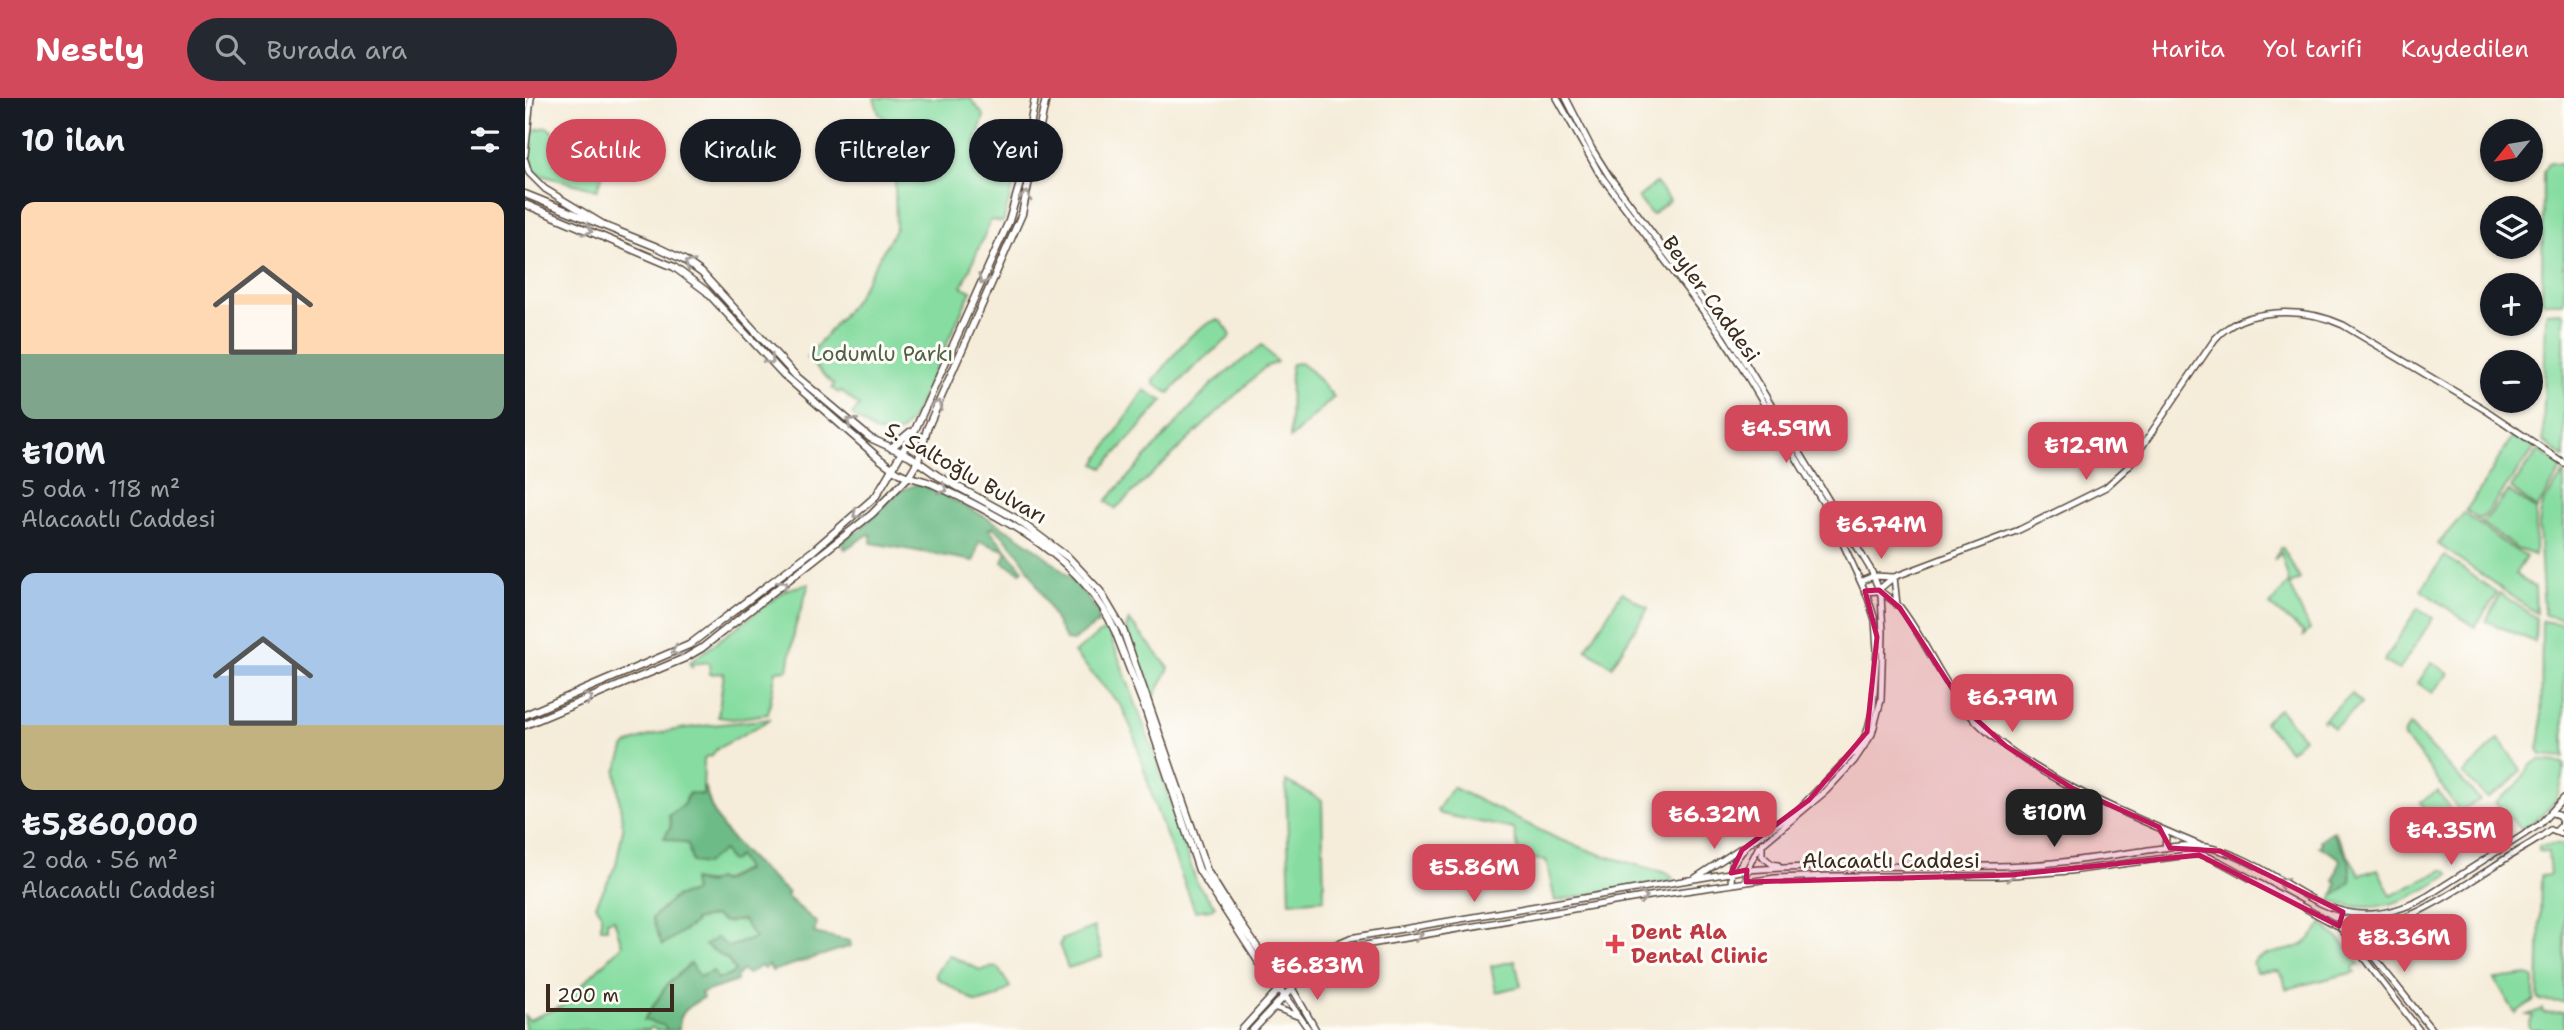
<!DOCTYPE html>
<html lang="tr">
<head>
<meta charset="utf-8">
<style>
  body { margin:0; font-family:"Shantell Sans",sans-serif; background:#242831; color:#f1f3f6; height:100vh; display:flex; flex-direction:column; font-size:26px; white-space:nowrap }
  * { box-sizing:border-box; margin:0 }
  p { font-size:23px; color:#9ea1a6 }
  .icon { flex:none; width:38px; height:38px; fill:none; stroke:currentColor; stroke-width:2; stroke-linecap:round; stroke-linejoin:round }
  .map { position:relative; flex:1; overflow:hidden }
  .drawer { display:flex; flex-direction:column; background:#171b24; width:525px }
  .drawer>* { flex:none }
  .top-card { position:absolute; left:21px; top:21px; width:665px; height:63px; display:flex; gap:14px }
  .needle { width:46px; rotate:240deg }
  .tools { position:absolute; left:1955px; top:21px; display:grid; gap:14px }
  .tools a { display:grid; place-items:center; width:63px; height:63px; border-radius:50%; background:#171b24; box-shadow:0 2px 5px #0004; font-size:35px }
  .scale { position:absolute; left:21px; bottom:18px; width:128px; box-sizing:border-box; padding-left:7px; border:4px solid #3b2a1e; border-top:0; font-size:19px; line-height:24px; white-space:nowrap; color:#3b2a1e; -webkit-text-stroke:5px #fdfcf7; paint-order:stroke }
  .price { position:absolute; translate:-50% -60px; padding:0 16px; border-radius:14px; background:#d1495b; color:#fff; font-size:23px; line-height:46px; filter:drop-shadow(0 2px 4px #0008) }
  .price::after { content:''; position:absolute; left:50%; top:42px; width:21px; height:16px; margin-left:-10px; background:inherit; clip-path:polygon(0 0,100% 0,50% 100%) }
  .price.active { background:#222; color:#fff }
  ul { padding:0; list-style:none }
  li { display:grid; align-content:center; gap:14px; height:371px; padding:0 21px }
  li span { display:grid; place-items:center; height:217px; border-radius:14px; color:#555 }
  li>.icon { margin-inline-start:auto }
  span .icon { width:126px; height:126px; fill:#fffc; stroke-width:1 }
  li b { font-size:30px }
  h2 { display:flex; justify-content:space-between; align-items:center; height:84px; padding:0 21px; font-size:30px }
  .tag { padding:0 24px; border-radius:32px; background:#171b24; box-shadow:0 2px 5px #0004; font-size:24px; line-height:63px }
  .tag.active { background:#d1495b; color:#fff }
  header { display:flex; align-items:center; gap:42px; box-sizing:border-box; height:98px; padding:0 35px; background:#d1495b; color:#fff }
  header strong { font-size:33px }
  nav { display:flex; gap:38px; margin-inline-start:auto; font-size:24px }
  .search { width:490px; height:63px; background:#242831; display:flex; align-items:center; gap:18px; box-sizing:border-box; padding:0 24px; border-radius:38px; color:#9ea1a6; font-size:26px }
  main { display:flex; flex:1; min-height:0 }
  .map>svg:first-child { display:block }
  .green { fill:#87dda1; stroke:#618460; stroke-width:2 }
  .forest { fill:#6dbc87; stroke:#547352; stroke-width:2 }
  .lines { fill:none; stroke-linecap:round; stroke-linejoin:round }
  .secondary-casing { stroke:#57473a; stroke-width:8 }
  .primary-casing { stroke:#57473a; stroke-width:9 }
  .secondary { stroke:#fff; stroke-width:5 }
  .primary { stroke:#fff; stroke-width:6 }
  .oneway { stroke:#a79f9a }
  .marked { fill:#c2185b; fill-opacity:0.2; stroke:#c2185b; stroke-width:5; stroke-linejoin:round }
  .health-dot { fill:#e0444e; stroke:#fdfcf7; stroke-width:2.5 }
  .labels { text-anchor:middle; dominant-baseline:central; stroke-width:6; stroke-linejoin:round; paint-order:stroke }
  .street-label { font-size:21px; fill:#3b2a1e; stroke:#fdfcf7 }
  .park-label { font-size:21px; fill:#526045; stroke:#fdfcf7 }
  .health-label { font-size:21px; font-weight:bold; fill:#be3a42; stroke:#fdfcf7; text-anchor:start }
</style>
</head>
<body>
<header>
<strong>Nestly</strong>
<div class="search"><svg class="icon" aria-label="search" viewBox="0 0 24 24"><circle cx="10" cy="10" r="6"/><path d="M15 15l6 6"/></svg>Burada ara</div>
<nav><a>Harita</a><a>Yol tarifi</a><a>Kaydedilen</a></nav>
</header>
<main>
<section class="drawer">
<h2>10 ilan<svg class="icon" aria-label="filters" viewBox="0 0 24 24"><path d="M4 7h16M4 17h16"/><circle cx="9" cy="7" r="2"/><circle cx="15" cy="17" r="2"/></svg></h2>
<ul>
<li><span style="background:linear-gradient(#ffd9b3 70%,#7fa58c 0)"><svg class="icon" aria-label="home" viewBox="0 0 24 24"><path d="M3 11l9-7 9 7M6 9v11h12V9"/></svg></span><div><b>₺10M</b><p>5 oda · 118 m²</p><p>Alacaatlı Caddesi</p></div></li>
<li><span style="background:linear-gradient(#a9c7e8 70%,#c2b280 0)"><svg class="icon" aria-label="home" viewBox="0 0 24 24"><path d="M3 11l9-7 9 7M6 9v11h12V9"/></svg></span><div><b>₺5,860,000</b><p>2 oda · 56 m²</p><p>Alacaatlı Caddesi</p></div></li>
</ul>
</section>
<div class="map">
<svg width="2039" height="932" viewBox="0 0 2039 932">
  <rect width="100%" height="100%" fill="#fdfcf7"/>
  <filter id="ink" filterUnits="userSpaceOnUse"><feTurbulence type="fractalNoise" baseFrequency=".0143" numOctaves="2"/><feDisplacementMap in="SourceGraphic" scale="14" xChannelSelector="R" yChannelSelector="G"/><feConvolveMatrix kernelMatrix="1 2 1 2 8 2 1 2 1" color-interpolation-filters="sRGB"/></filter>
  <filter id="wash" filterUnits="userSpaceOnUse"><feTurbulence type="fractalNoise" baseFrequency=".00686" numOctaves="4" result="noise"/><feDisplacementMap in="SourceGraphic" scale="28" xChannelSelector="R" yChannelSelector="G"/><feGaussianBlur stdDeviation="1.57" result="paint"/><feColorMatrix in="noise" values="0 0 0 0 0 0 0 0 0 0 0 0 0 0 0 0 0 1.4 0 .05"/><feComposite in="paint" operator="in"/></filter>
  <g filter="url(#wash)">
    <rect width="100%" height="100%" fill="#f5ecd9"/>
    <path class="green" d="M349 0H445L459 18 450 46 470 71 490 81 478 124 466 122 437 189 446 193 388 319 377 333 367 338 349 333 327 317 334 308 316 293 313 295 307 290 309 287 282 260 330 202 371 130 369 38 361 21 354 16Z
      M22 29 77 77 72 92 12 76 7 71V63L2 57 7 32Z
      M2023 65 2039 67V205H2021L2017 202 2018 74Z
      M1131 85 1145 102 1127 117 1113 100Z
      M2039 214V360L2018 343 2021 215Z
      M691 222 696 223 705 235 704 240 671 267 644 295 629 286V282C647 261 664 231 691 222Z
      M737 247 752 264 740 269 590 411 581 403 687 286Z
      M775 265 787 274 809 299 765 341 766 269 767 266Z
      M619 292 638 303 578 370 570 366Z
      M1989 336 2010 350 1960 418 1952 421 1941 412C1960 387 1972 362 1989 336Z
      M2014 352 2037 370 2012 411 1986 390Z
      M2039 375V521L2019 517 2014 427 2016 413 2019 404Z
      M1984 393 2011 412 2010 457 1992 451 1955 424 1961 421Z
      M1939 415 1980 446 2001 459 1990 476 2010 490 2011 515 1913 446Z
      M1755 450H1758L1775 481 1764 487 1785 532 1778 538V534L1745 507 1764 484 1756 455 1749 462Z
      M1920 458 1972 495 1950 529 1896 492Z
      M284 486 270 530 263 572 251 573 243 616 207 621 193 619 199 575 185 576 184 564 167 566V569L164 565 262 491Z
      M1097 494 1123 510 1087 568 1061 551Z
      M1975 495 2011 520 2010 544 1961 523Z
      M1893 510 1908 520 1874 572 1859 563Z
      M604 522 644 570 629 599 601 530Z
      M2017 523 2039 526V659L2016 657 2013 652 2016 634Z
      M578 533 584 534 629 655 672 786 690 808 686 811 670 813 630 708 608 634 597 609 549 555Z
      M1907 564 1924 576 1907 595 1893 585Z
      M1827 596 1836 606 1809 630 1801 622 1798 624 1797 622Z
      M1754 611 1779 640 1765 653 1739 624Z
      M246 621 192 651 186 658H182L179 661 178 697 164 695 158 707 144 718 146 728 140 739 198 752 213 758 221 771C200 782 192 788 167 782L169 794 150 799 168 822 189 818 200 824 218 822 231 840 203 849V862L210 873C200 883 187 881 174 879L166 866 120 922 141 928V932H132L126 929 124 932H0V918L4 922 46 904 44 900 97 847 89 821 82 823V830H76V814L71 807 91 767 98 731 91 674 100 648C134 628 205 626 246 621Z
      M1885 627 1955 702 1934 713 1895 657 1879 640 1878 637Z
      M1974 641 1996 672 1981 688 1962 700 1938 676Z
      M2014 662 2039 665C2039 698 2025 715 1996 731L1970 704 1991 688 2007 666Z
      M761 683 797 702 799 801 765 804Z
      M927 689 1033 741 1077 757 1144 776 1149 782 1030 803 1021 762 995 760 989 731 916 716 912 713Z
      M1913 693 1928 716 1907 724 1895 704Z
      M1809 733 1835 777 1853 771 1866 798 1918 772H1921L1925 777C1884 801 1855 819 1806 803L1808 798 1826 784 1824 762 1807 734Z
      M2039 746V904L2016 903 2013 900 2016 778 2025 777 2023 754 2014 753V748Z
      M1797 825 1819 846 1834 866 1828 869 1830 874 1761 891 1758 878 1753 873 1731 874 1728 865 1732 861C1762 846 1775 861 1797 825Z
      M569 829 577 859 543 870 534 846 537 845 536 842Z
      M424 857 455 872 469 869 473 870 485 889 472 899 452 905 411 879V874Z
      M990 863 996 888 971 894 966 868Z
      M2002 877 2009 881V902L1990 915 1970 881Z
      M2017 911 2018 915 2039 914V932H2006L2004 927 2008 918 2002 917Z"/>
    <path class="forest" d="M392 386 400 388C465 420 532 453 574 515L573 525 548 543 541 542C518 504 504 457 468 429L464 431 498 472 495 474 478 464 482 453 454 443 449 463 346 445V437L344 436 320 451 316 444 333 433 375 393Z
      M178 689 181 690C187 732 232 767 263 795L261 798 292 825 289 835 325 843 326 848 247 873 244 867 239 871 235 868 223 876 217 872 211 879 212 883 176 895 178 900C164 907 153 915 154 932H141L140 928 119 922 142 887 166 865 174 879 188 873 192 881 206 877 210 873 203 862 180 847 192 840 204 849 230 840 218 822 200 824 189 818 169 822 170 825 137 847 127 820 150 799 169 794 167 782 183 786 191 781 197 784 221 771 213 758 208 763 204 762 198 752 180 766 167 764 163 746 139 740 146 728 144 718 158 707 164 695 178 697Z
      M1807 734 1824 762 1826 784 1808 798 1812 785 1809 783 1815 763 1813 759 1794 748 1797 746 1795 742Z"/>
  </g>
  <g filter="url(#ink)">
    <g class="lines">
      <g class="secondary-casing">
        <path id="secondary" d="M1032 0 1074 75 1194 234 1216 268 1303 413 1343 500 1350 522 1352 552 1348 611 1342 634 1334 649 1272 713 1222 747 1207 767 1206 786
          M1041 0 1067 51 1084 78 1203 236 1346 472 1356 497 1358 535 1356 602 1347 636 1329 663 1301 693 1233 750 1222 772 1221 784
          M0 8V0
          M0 57 6 0
          M0 62 4 75 20 91 78 126
          M1369 479 1372 507
          M1337 486 1339 482 1349 478 1369 479
          M1354 492C1361 498 1369 503 1375 509 1400 541 1415 581 1441 612 1491 673 1602 716 1674 747
          M1341 494 1352 493 1369 479 1494 432 1581 389 1603 369 1690 241C1720 207 1780 210 1818 227L1959 311 2039 365
          M2027 715 2033 717 2037 723 2036 728 2031 733
          M1636 731 1641 739 1640 750
          M2028 733 2039 737
          M1237 745V758L1247 766 1253 767
          M1170 780 1217 749
          M1831 816 1843 852 1907 932
          M1814 828 1894 932
          M745 868 759 870 773 867
          M761 883 788 856 825 840 1222 772C1315 765 1409 771 1503 767 1541 765 1580 758 1618 753 1638 750 1661 745 1681 749 1765 765 1803 853 1901 799L2014 727 2039 700
          M760 898 784 932
          M749 909 775 919
          M791 932 767 890 791 866 817 851 1118 799 1250 780 1306 778H1474L1545 773 1663 757H1678L1695 764 1811 827C1862 846 1942 785 1983 759 1997 750 2012 743 2025 732"/>
      </g>
      <g class="primary-casing">
        <path id="primary" d="M0 96 132 149 159 162 177 175 271 278 345 340 385 358 413 378 490 420 544 460 575 493 598 532 682 773 707 813 745 868 767 890 728 932
          M0 106 149 169 181 193 258 276 356 362C363 367 371 374 379 377 389 381 400 382 410 387 478 419 558 460 590 533L622 616 674 772 737 869 760 898
          M366 350 385 334
          M0 617 164 547 289 452 351 398 390 332 484 123 495 85 510 0
          M0 627 160 560 177 550 347 416 384 378 393 363 402 331 497 116 521 0
          M717 932 755 890"/>
      </g>
      <use href="#secondary" class="secondary"/>
      <use href="#primary" class="primary"/>
    </g>
    <defs><path id="oneway-chevron" d="M-2-3.5L2.5 0L-2 3.5" fill="none" stroke-width="1.6" stroke-linecap="round" stroke-linejoin="round" transform="scale(1.75)"/></defs>
    <g class="oneway">
      <use href="#oneway-chevron" transform="translate(501 98) rotate(-76)"/>
      <use href="#oneway-chevron" transform="translate(63 132) rotate(23)"/>
      <use href="#oneway-chevron" transform="translate(164 166) rotate(-148)"/>
      <use href="#oneway-chevron" transform="translate(458 182) rotate(114)"/>
      <use href="#oneway-chevron" transform="translate(245 262) rotate(47)"/>
      <use href="#oneway-chevron" transform="translate(412 307) rotate(-66)"/>
      <use href="#oneway-chevron" transform="translate(326 324) rotate(-141)"/>
      <use href="#oneway-chevron" transform="translate(418 391) rotate(26)"/>
      <use href="#oneway-chevron" transform="translate(332 416) rotate(140)"/>
      <use href="#oneway-chevron" transform="translate(258 487) rotate(-38)"/>
      <use href="#oneway-chevron" transform="translate(151 553) rotate(156)"/>
      <use href="#oneway-chevron" transform="translate(63 600) rotate(-23)"/>
      <use href="#oneway-chevron" transform="translate(1485 777) rotate(-3)"/>
      <use href="#oneway-chevron" transform="translate(1757 784) rotate(-151)"/>
      <use href="#oneway-chevron" transform="translate(1118 799) rotate(-10)"/>
      <use href="#oneway-chevron" transform="translate(893 837) rotate(-9)"/>
    </g>
  </g>
  <path class="marked" d="M1354 492 1375 510 1441 612 1481 648 1547 690 1634 729 1645 750 1695 753 1818 814 1814 828 1674 757 1486 777 1221 784 1222 772 1206 775 1217 752 1284 702 1342 634 1352 539 1340 493Z"/>
  <path class="health-dot" d="M1086.5 835.5h7v7h7v7h-7v7h-7v-7h-7v-7h7z"/>
  <g class="labels">
    <g class="street-label">
      <text transform="translate(1186 201) rotate(54)">Beyler Caddesi</text>
      <text transform="translate(441 375) rotate(30)">S. Saltoğlu Bulvarı</text>
      <text x="1366" y="763">Alacaatlı Caddesi</text>
    </g>
    <g class="park-label">
      <text x="357" y="256">Lodumlu Parkı</text>
    </g>
    <g class="health-label">
      <text x="1106" y="834">Dent Ala<tspan x="1106" dy="24">Dental Clinic</tspan></text>
    </g>
  </g>
</svg>
<div class="tools">
<a><svg class="needle" viewBox="-14 -14 28 28"><path d="M0-13l5 13h-10z" fill="#e53935"/><path d="M0 13l5-13h-10z" fill="#9ea1a6"/></svg></a>
<a><svg class="icon" aria-label="layers" viewBox="0 0 24 24"><path d="M12 4l9 5-9 5-9-5zM3 14l9 5 9-5"/></svg></a>
<a>+</a>
<a>−</a>
</div>
<div class="scale">200 m</div>
<b class="price" style="left:1261px;top:367px">₺4.59M</b>
<b class="price" style="left:1561px;top:384px">₺12.9M</b>
<b class="price" style="left:1356px;top:463px">₺6.74M</b>
<b class="price" style="left:1487px;top:636px">₺6.79M</b>
<b class="price active" style="left:1529px;top:751px">₺10M</b>
<b class="price" style="left:1189px;top:753px">₺6.32M</b>
<b class="price" style="left:1926px;top:769px">₺4.35M</b>
<b class="price" style="left:949px;top:806px">₺5.86M</b>
<b class="price" style="left:1879px;top:876px">₺8.36M</b>
<b class="price" style="left:792px;top:904px">₺6.83M</b>
<div class="top-card">
<a class="tag active">Satılık</a>
<a class="tag">Kiralık</a>
<a class="tag">Filtreler</a>
<a class="tag">Yeni</a>
</div>
</div>
</main>
</body>
</html>
